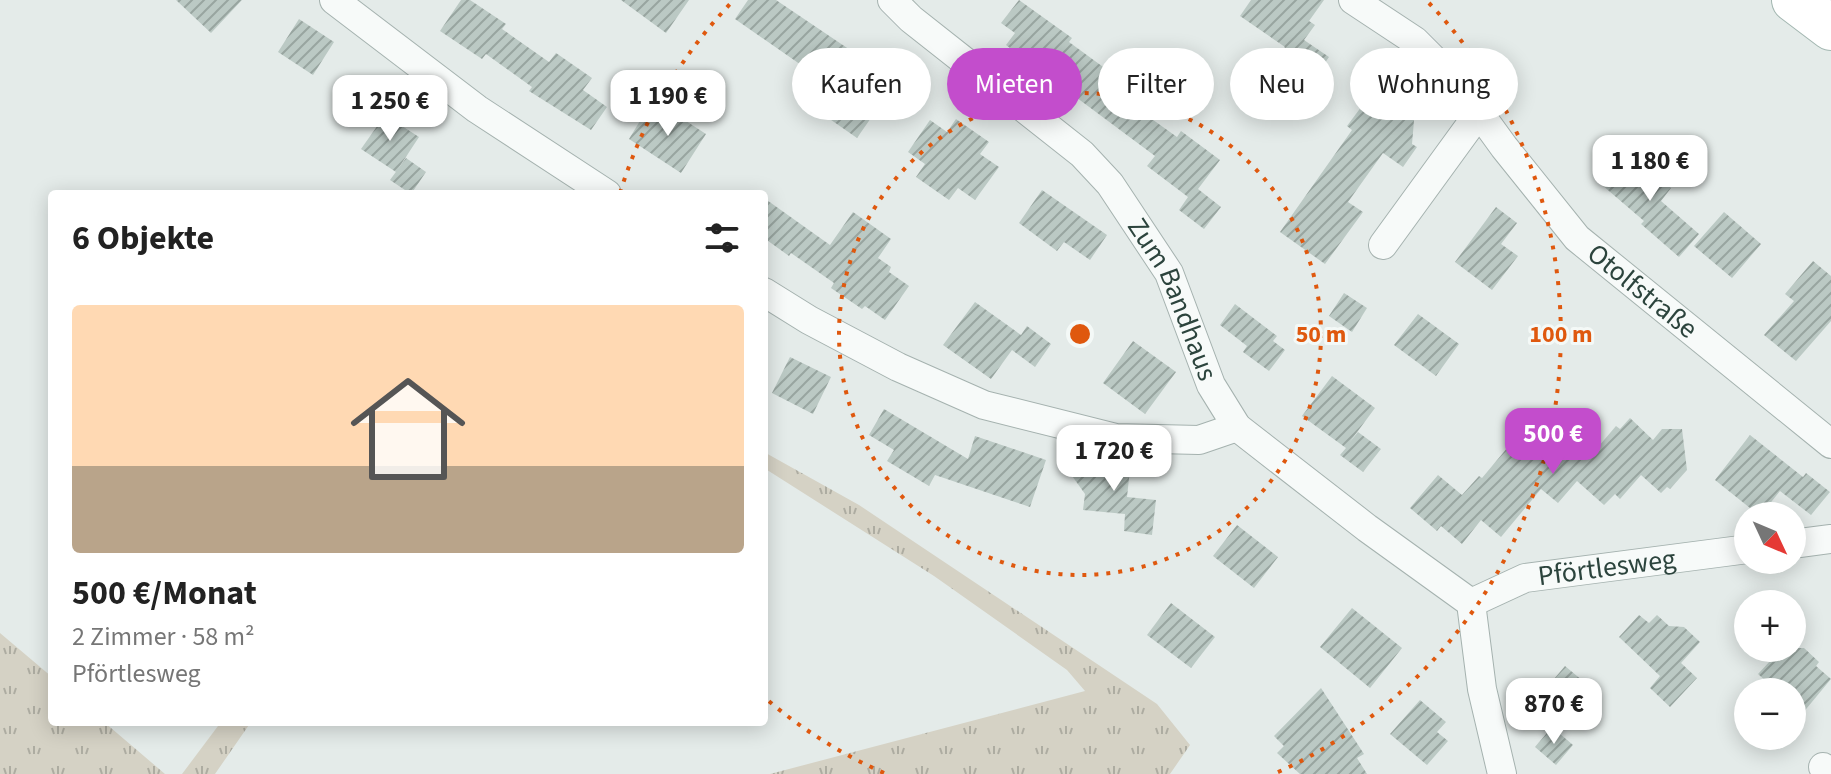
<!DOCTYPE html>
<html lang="de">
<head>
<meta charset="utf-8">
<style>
  body { margin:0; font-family:"Source Sans 3",sans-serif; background:#f6f6f6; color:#222; height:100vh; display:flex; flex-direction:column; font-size:30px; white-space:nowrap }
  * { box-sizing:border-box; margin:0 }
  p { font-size:26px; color:#767676 }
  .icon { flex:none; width:44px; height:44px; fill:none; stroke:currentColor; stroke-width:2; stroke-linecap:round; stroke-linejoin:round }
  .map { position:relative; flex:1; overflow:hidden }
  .panel { position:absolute; left:48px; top:190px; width:720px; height:536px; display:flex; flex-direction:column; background:#fff; border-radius:8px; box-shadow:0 4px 20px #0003 }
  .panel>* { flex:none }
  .top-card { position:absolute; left:792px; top:48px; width:760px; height:72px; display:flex; gap:16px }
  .needle { width:52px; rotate:134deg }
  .tools { position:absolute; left:1734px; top:502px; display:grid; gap:16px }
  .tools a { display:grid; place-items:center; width:72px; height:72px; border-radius:50%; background:#fff; box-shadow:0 4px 20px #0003; font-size:40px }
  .price { position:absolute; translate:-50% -68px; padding:0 18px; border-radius:16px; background:#fff; color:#222; font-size:26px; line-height:52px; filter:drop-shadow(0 2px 4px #0008) }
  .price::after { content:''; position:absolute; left:50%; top:48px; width:24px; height:18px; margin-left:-12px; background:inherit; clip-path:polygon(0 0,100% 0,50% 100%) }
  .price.on { background:#c34dcc; color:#fff }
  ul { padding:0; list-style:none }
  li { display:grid; align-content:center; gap:16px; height:424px; padding:0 24px }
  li+li { border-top:2px solid #e0e0e0 }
  li span { display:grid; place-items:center; height:248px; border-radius:8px; color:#555 }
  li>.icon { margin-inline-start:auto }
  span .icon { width:144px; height:144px; fill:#fffc; stroke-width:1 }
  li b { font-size:34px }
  h2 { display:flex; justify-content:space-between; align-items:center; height:96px; padding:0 24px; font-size:34px }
  .pill { padding:0 28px; border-radius:36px; background:#fff; box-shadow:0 4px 20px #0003; font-size:28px; line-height:72px }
  .pill.on { background:#c34dcc; color:#fff }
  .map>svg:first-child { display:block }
  .grass { fill:url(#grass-tufts) }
  .building { fill:url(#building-hatch) }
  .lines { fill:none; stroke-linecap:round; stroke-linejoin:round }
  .minor-casing { stroke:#a5b2af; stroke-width:30 }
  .primary-casing { stroke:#a3b7b1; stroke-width:46 }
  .minor { stroke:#f7faf9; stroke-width:28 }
  .primary { stroke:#fff; stroke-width:44 }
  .ring { fill:none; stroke:#df580e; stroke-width:4; stroke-dasharray:4 8 }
  .labels { text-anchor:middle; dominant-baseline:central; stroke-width:6; stroke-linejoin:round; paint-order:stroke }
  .street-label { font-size:28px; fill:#2c443d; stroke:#f4f9f7 }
  .centre { fill:#df580e; stroke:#f4f9f7; stroke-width:4 }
  .ring-label { font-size:24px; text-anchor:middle; font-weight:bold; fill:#df580e; stroke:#f4f9f7; stroke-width:6; stroke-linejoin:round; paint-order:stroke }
</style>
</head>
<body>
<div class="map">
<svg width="1831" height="774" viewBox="0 0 1831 774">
  <defs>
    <pattern id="grass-tufts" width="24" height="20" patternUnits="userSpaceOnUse" patternTransform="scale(2)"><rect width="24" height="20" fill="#d5d2c5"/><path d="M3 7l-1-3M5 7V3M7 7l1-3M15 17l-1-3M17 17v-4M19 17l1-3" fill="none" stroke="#adaca1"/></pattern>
    <pattern id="building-hatch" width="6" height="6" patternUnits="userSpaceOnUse" patternTransform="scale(2)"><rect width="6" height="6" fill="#bbc9c4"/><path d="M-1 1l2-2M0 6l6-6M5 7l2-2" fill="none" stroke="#98a5a0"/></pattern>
  </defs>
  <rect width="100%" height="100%" fill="#e4ebe9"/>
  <path class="grass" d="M764 452 859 505 1157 704 1190 745 1170 774H770L1085 691 1067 670 934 576 764 468Z
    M0 633 52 677V722H104L165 774H0Z
    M221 722H251L215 774H182Z"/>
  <path class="building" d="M176 0H242L211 33Z
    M461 0H470L506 24 502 29 549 62 556 53 592 78 583 90 607 107 591 130 529 91 532 87 486 54 482 59 440 31Z
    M621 0H689L666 33Z
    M748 0H776L908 89 891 113 880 105 857 138 801 99 817 76 735 19Z
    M1019 0 1072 38 1069 42 1136 91 1128 102 1177 137 1181 131 1220 160 1198 189 1221 207 1204 229 1179 210 1188 197 1147 166 1155 156 1006 45 1015 33 1001 23Z
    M1251 0H1324L1309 21 1315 25 1304 40 1329 57 1311 83 1277 59 1285 47 1240 16Z
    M299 19 334 42 313 75 278 52Z
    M1398 70 1428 92 1415 109 1412 144 1417 147 1403 167 1383 153 1348 202 1363 212 1325 264 1280 232 1352 130 1347 126 1379 83 1385 88Z
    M663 106 706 134 681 173 629 139 646 111 655 117Z
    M385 115 419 137 396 172 361 149Z
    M956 119 989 142 980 154 999 167 975 200 958 188 949 200 916 177 925 164 908 152 930 120 947 132Z
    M1631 151 1671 188 1661 201 1699 234 1679 257 1641 224 1644 221 1602 185Z
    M406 158 426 172 411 194 390 180Z
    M1042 190 1107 235 1090 260 1064 242 1057 251 1019 223Z
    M764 198 830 245 853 212 891 239 878 258 891 267 889 272 909 286 885 320 865 306 862 309 831 288 834 283 791 253 789 256 764 238Z
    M1496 207 1517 223 1501 244 1518 256 1492 290 1455 262Z
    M1724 212 1761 244 1732 278 1694 246Z
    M1813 261 1831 276V321L1796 361 1764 335 1794 301 1785 294Z
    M1344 293 1367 308 1352 332 1329 316Z
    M975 302 1021 335 1027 326 1051 344 1035 367 1012 350 991 379 943 345Z
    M1235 304 1277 336 1273 341 1285 350 1269 371 1243 352 1247 346 1220 325Z
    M1418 314 1459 344 1436 376 1394 345Z
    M1133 341 1176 372 1145 414 1103 383Z
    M790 357 831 377 813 414 772 393Z
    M1332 376 1375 408 1349 443 1358 432 1381 449 1363 472 1340 455 1346 448 1302 416Z
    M884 409 968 459 975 436 1046 460 1030 507 935 475 929 486 887 461 894 450 869 435Z
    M1534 416 1587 460 1616 426 1620 429 1630 418 1653 440 1662 429H1682L1687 470 1670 489 1667 487 1661 493 1641 475 1620 499 1615 494 1604 505 1577 481 1558 503 1541 489 1501 537 1481 520 1462 544 1441 526 1437 531 1410 508 1438 475 1462 495 1479 476 1482 478Z
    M1750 435 1803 477 1806 473 1830 492 1811 515 1780 491 1760 516 1715 480Z
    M1089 455 1131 460 1127 497 1156 500 1152 535 1124 531 1125 514 1083 510 1085 494 1065 466 1087 473Z
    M1237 525 1278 557 1254 588 1213 556Z
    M1171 603 1215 637 1191 668 1147 635Z
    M1352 608 1402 648 1370 688 1320 647Z
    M1639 615 1649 623 1657 615 1669 626 1684 627 1700 642 1681 663 1697 678 1670 707 1650 688 1660 676 1619 637Z
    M1782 648H1804L1819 662 1816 666 1831 679 1792 726V692H1778L1758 674Z
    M1565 666 1595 691 1562 730 1532 705Z
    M1321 688 1364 754 1357 758 1367 774H1300L1277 753 1284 746 1274 736Z
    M1420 700 1446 722 1437 732 1448 741 1427 765 1390 734Z
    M1552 727 1573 745 1556 765 1535 747Z"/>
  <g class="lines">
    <g class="minor-casing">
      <g id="minor">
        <path d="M334 0 477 109 607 194"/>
        <path id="s1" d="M892 0 911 19 1082 154 1110 184 1169 273 1211 385 1237 427 1367 528 1471 603 1482 689 1502 774"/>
        <path id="s2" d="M1353 0 1415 41 1459 85 1504 147 1577 238 1831 444"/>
        <path d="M1383 245 1479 113"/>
        <path d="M764 292 809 320 898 367 984 405 1116 438 1199 440 1237 427"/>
        <path d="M1792 544 1831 539"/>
        <path id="s3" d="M1471 603 1525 578 1748 549"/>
        <path d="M1823 767 1830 774"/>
      </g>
    </g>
    <g class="primary-casing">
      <path id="primary" d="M1794 0 1831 28"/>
    </g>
    <use href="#minor" class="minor"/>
    <use href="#primary" class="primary"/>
  </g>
  <g class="ring">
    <circle cx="1080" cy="334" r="241"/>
    <path d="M884 773A481 481 0 0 1 764 697M620 193A481 481 0 0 1 731 3M1429 3A481 481 0 0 1 1276 773"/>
  </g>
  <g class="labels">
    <g class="street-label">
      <text stroke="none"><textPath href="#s2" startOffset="414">Otolfstraße</textPath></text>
      <text stroke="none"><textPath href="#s1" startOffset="418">Zum Bandhaus</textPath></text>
      <text stroke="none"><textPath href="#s3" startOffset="142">Pförtlesweg</textPath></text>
    </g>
  </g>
  <circle cx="1080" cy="334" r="12" class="centre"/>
  <g class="ring-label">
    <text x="1321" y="342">50 m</text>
    <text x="1561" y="342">100 m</text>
  </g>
</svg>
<div class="tools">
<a><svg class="needle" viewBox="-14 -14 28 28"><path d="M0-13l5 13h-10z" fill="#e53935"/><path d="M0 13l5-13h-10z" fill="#767676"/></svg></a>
<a>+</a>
<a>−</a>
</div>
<b class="price" style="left:668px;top:138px">1 190 €</b>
<b class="price" style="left:390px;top:143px">1 250 €</b>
<b class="price" style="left:1650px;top:203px">1 180 €</b>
<b class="price on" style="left:1553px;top:476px">500 €</b>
<b class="price" style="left:1114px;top:493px">1 720 €</b>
<b class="price" style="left:1554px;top:746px">870 €</b>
<div class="top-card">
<a class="pill">Kaufen</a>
<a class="pill on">Mieten</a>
<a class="pill">Filter</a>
<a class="pill">Neu</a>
<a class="pill">Wohnung</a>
</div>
<section class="panel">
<h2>6 Objekte<svg class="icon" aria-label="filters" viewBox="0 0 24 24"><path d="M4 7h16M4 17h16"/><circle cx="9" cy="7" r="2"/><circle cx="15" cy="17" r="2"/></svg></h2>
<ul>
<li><span style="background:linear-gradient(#ffd9b3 65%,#b9a48a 0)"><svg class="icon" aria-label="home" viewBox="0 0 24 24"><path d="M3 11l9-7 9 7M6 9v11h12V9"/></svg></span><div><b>500 €/Monat</b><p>2 Zimmer · 58 m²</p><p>Pförtlesweg</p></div></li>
</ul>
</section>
</div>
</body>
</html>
